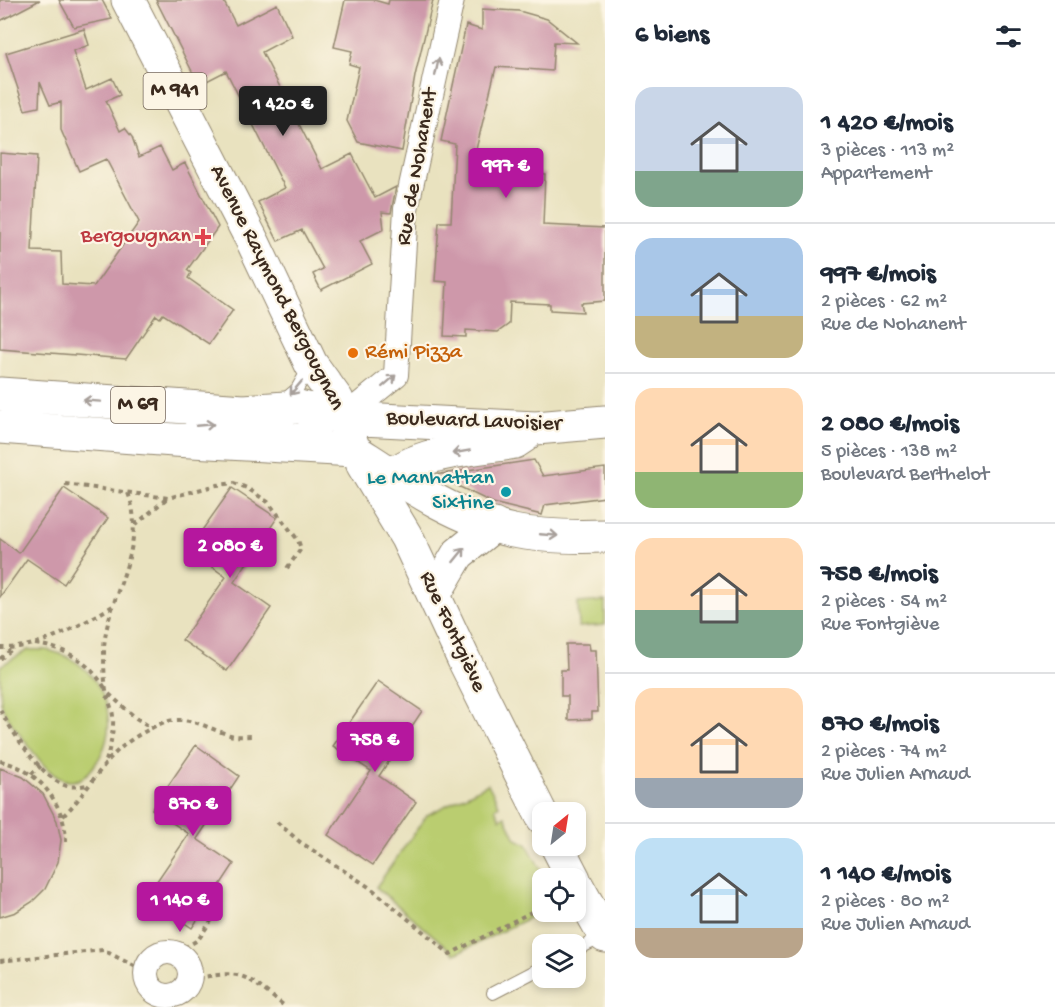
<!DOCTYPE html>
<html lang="fr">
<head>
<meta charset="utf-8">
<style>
  body { margin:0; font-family:"Gochi Hand",sans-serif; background:#f6f6f7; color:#1f2937; height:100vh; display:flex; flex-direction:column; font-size:22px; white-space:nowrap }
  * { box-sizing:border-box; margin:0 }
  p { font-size:20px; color:#747a83 }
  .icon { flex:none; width:33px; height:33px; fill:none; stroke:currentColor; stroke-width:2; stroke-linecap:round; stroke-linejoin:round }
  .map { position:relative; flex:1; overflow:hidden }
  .sheet { display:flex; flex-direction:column; background:#fff; width:450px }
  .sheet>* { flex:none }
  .needle { width:39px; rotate:30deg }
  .tools { position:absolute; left:532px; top:802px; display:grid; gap:12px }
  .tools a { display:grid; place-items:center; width:54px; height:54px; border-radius:12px; background:#fff; box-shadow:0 3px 9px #0003; font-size:30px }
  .price { position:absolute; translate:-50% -51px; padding:0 14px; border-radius:6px; background:#b5179e; color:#fff; font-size:20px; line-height:39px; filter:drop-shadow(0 2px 3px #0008) }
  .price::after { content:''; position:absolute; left:50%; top:36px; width:18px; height:14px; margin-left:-9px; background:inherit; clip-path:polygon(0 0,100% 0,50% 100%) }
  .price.current { background:#222; color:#fff }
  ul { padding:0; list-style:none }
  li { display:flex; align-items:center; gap:18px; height:150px; padding:0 30px }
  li+li { border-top:2px solid #e0e1e3 }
  li span { display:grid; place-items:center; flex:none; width:168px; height:120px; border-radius:18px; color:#555 }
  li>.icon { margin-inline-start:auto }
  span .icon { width:72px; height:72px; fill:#fffc; stroke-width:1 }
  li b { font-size:26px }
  h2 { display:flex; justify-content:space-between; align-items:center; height:72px; padding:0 30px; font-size:26px }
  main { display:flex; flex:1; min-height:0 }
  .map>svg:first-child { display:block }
  .green { fill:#bacd70; stroke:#7a7c47; stroke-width:1.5 }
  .building { fill:#ce98aa }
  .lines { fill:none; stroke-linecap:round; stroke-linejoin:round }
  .service-casing { stroke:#92866e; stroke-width:14 }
  .minor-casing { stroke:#92866e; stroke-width:26 }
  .secondary-casing { stroke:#92866e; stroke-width:35 }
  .primary-casing { stroke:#92866e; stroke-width:35 }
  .path { stroke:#92866e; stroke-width:4; stroke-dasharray:4.5 4.5; stroke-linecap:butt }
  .service { stroke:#fff; stroke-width:12 }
  .minor { stroke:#fff; stroke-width:24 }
  .secondary { stroke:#fff; stroke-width:33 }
  .primary { stroke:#fff; stroke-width:33 }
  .oneway { stroke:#a79f9a }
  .health-dot { fill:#e0444e; stroke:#fcf5e5; stroke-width:2 }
  .food-dot { fill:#e8710a; stroke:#fcf5e5; stroke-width:2 }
  .culture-dot { fill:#0f9aa8; stroke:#fcf5e5; stroke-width:2 }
  .labels { text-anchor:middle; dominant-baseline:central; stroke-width:4.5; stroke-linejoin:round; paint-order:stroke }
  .shield { fill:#fcf5e5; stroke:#75675a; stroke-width:1.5 }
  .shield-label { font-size:21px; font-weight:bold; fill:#3b2a1e }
  .street-label { font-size:22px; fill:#3b2a1e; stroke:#fcf5e5 }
  .health-label { font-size:22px; fill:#be3a42; stroke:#fcf5e5; text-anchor:end }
  .food-label { font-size:22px; fill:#c56008; stroke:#fcf5e5; text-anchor:start }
  .culture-label { font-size:22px; fill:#0d838f; stroke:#fcf5e5; text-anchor:end }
</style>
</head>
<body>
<main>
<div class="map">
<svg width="605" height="1007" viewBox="0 0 605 1007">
  <rect width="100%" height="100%" fill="#fcf5e5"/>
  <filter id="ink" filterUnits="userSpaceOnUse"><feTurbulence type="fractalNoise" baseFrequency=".0167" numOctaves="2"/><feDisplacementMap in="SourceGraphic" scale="12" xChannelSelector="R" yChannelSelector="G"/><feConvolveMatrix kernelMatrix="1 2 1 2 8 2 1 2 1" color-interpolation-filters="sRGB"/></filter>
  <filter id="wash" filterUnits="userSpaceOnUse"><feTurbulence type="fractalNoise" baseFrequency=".008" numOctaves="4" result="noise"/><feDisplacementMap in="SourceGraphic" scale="24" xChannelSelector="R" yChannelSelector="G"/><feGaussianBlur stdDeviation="1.35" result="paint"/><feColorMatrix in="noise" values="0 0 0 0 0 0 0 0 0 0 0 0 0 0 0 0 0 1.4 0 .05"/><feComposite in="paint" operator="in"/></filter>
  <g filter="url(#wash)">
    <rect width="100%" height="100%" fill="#e9e2bf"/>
    <path class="green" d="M605 601V625L579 627 578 603Z
      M28 650C36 650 44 649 51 651 102 663 126 724 94 766 89 773 82 781 72 781 55 782 40 761 31 749 21 735 6 719 1 703 0 693 0 677 0 666Z
      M488 784 499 805 495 808 500 819 505 816 516 839 527 844 546 879H543V911L455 954 376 887 427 815Z"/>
    <g id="blocks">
      <path class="building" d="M0 0H40L0 21Z
        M59 0H102L112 19 74 27Z
        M156 0H223L236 25 277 4 292 36 262 52 322 169 352 154 375 198 396 187 391 213 382 212 384 229 360 241 372 264 321 290 313 274 323 269 302 230 278 241 258 202 285 188 226 71 199 85Z
        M345 0H374L388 4 389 0H433L415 76 402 151 358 142 347 121 359 67 349 64 352 51 334 47Z
        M482 9 519 11 547 19 577 43 554 42 552 71 496 67 471 170 545 174 543 225 605 228V301L581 303 583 312 550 310V304L510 302 509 324 498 332 466 330V337L444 336 447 282 435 281 439 222H451L455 144 441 141 466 25 482 30Z
        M84 29 89 45 73 51 86 90 112 78 120 95 106 101 120 131 125 128 132 137 139 157 160 147 172 170 185 163 218 227 187 270 191 273 188 278 233 310 209 344 163 314 160 318 156 315 126 359 0 349V153L37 156 32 251 61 252 62 284 94 286 139 222 106 159 79 171 61 130V102L50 105 40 82 39 107 25 110 6 53Z
        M534 460 543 476 605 468V497L545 505 542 515 493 503 435 475Z
        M64 488 108 518 64 584 27 559 0 597V539L19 553Z
        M232 488 277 518 234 582 271 608 227 671 182 640 226 577 188 550Z
        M566 644H589L590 650H596L598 712H592V719L568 720V696H561V670H567Z
        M378 681 422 711 379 776 416 802 373 865 328 835 371 771 333 746Z
        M196 745 239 776 197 839 234 864 192 928 146 897 189 834 152 809Z
        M0 768 23 777 43 794 57 821 61 840 58 862 45 889 32 902 16 912 0 917Z"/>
    </g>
  </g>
  <g filter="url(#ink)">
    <use href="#blocks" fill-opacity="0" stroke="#92866e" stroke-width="1.5"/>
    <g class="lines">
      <g class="service-casing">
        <path id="service" d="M283 401 297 389 309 368
          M190 427C224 423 309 438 333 424
          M576 950 604 936
          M493 993 543 967"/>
      </g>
      <g class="minor-casing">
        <path id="minor" d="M343 418 396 375 406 209 452 0
          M146 974a22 22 0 1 1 44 0a22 22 0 1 1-44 0Z"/>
      </g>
      <g class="secondary-casing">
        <path id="secondary" d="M363 465 407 538 464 660 543 818
          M434 595 458 554 494 525
          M557 846 574 879
          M576 884 605 936"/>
      </g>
      <g class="primary-casing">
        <path id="primary" d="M128 0 254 244 311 364 337 400 354 450
          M0 394 244 411 299 407 343 418 536 428 605 422
          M0 427 174 440 354 450
          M354 450C402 481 456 519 513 531 544 537 574 537 605 536
          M381 486C411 450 472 450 515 442L524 436"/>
      </g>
      <path class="path" d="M65 484 168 498 217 485 234 483 247 488 268 502 298 540 301 549 285 571
        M135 525 166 499
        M35 644C66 648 88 661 105 688
        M0 648C40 649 79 626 113 606
        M0 659 12 649
        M109 694 136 718 152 728
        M0 710C12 731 40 776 64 785 71 788 80 786 87 785
        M0 761C39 769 67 806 66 845
        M106 761C110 747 114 731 113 716 112 707 107 699 106 690 104 676 104 662 104 648 107 595 149 547 128 493
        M31 774 41 766
        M63 816C95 785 103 753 146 731 155 726 166 720 176 720 195 719 212 730 230 735 237 737 245 736 253 736
        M277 822 300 842 372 889 450 954 543 906
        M179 955 184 948 198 940 217 912
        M0 961 103 950 146 972
        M189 980C246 968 242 974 286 1007"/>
      <use href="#service" class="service"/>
      <use href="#minor" class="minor"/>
      <use href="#secondary" class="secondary"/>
      <use href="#primary" class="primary"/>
    </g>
    <defs><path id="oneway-shaft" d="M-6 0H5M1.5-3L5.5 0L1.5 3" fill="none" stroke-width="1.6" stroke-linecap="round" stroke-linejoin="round" transform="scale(1.5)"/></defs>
    <g class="oneway">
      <use href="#oneway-shaft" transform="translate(437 67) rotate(-78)"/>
      <use href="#oneway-shaft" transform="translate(389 381) rotate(-41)"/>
      <use href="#oneway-shaft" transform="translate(296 388) rotate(130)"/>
      <use href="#oneway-shaft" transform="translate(92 401) rotate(-176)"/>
      <use href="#oneway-shaft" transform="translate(205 425) rotate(-5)"/>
      <use href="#oneway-shaft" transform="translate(461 452) rotate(170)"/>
      <use href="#oneway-shaft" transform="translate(549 535) rotate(5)"/>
      <use href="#oneway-shaft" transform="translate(459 555) rotate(-51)"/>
    </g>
  </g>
  <path class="health-dot" d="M200 228h6v6h6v6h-6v6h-6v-6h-6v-6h6z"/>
  <circle class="food-dot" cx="353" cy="353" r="6"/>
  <circle class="culture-dot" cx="506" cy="492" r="6"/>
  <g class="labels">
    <g class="shield">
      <rect x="143.5" y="73" width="63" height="36" rx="4.5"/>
      <rect x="111" y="387" width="54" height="36" rx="4.5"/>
    </g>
    <g class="shield-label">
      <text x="175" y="91">M 941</text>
      <text x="138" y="405">M 69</text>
    </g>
    <g class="street-label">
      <text transform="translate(418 167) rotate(-80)">Rue de Nohanent</text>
      <text transform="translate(276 288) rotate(63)">Avenue Raymond Bergougnan</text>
      <text transform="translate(474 422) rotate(2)">Boulevard Lavoisier</text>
      <text transform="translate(452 632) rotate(65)">Rue Fontgiève</text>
    </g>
    <g class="health-label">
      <text x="191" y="237">Bergougnan</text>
    </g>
    <g class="food-label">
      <text x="365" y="353">Rémi Pizza</text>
    </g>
    <g class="culture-label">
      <text x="494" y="479">Le Manhattan<tspan x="494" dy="25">Sixtine</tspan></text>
    </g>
  </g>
</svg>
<div class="tools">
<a><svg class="needle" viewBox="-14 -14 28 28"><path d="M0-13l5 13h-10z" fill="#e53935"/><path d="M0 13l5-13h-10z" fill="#747a83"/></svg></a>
<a><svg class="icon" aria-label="locate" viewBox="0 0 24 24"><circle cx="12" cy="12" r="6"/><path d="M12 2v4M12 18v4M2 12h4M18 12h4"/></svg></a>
<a><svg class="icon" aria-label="layers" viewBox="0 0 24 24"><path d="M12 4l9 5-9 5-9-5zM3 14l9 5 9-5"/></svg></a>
</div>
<b class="price current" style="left:283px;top:137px">1 420 €</b>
<b class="price" style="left:506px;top:199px">997 €</b>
<b class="price" style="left:230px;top:579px">2 080 €</b>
<b class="price" style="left:375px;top:773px">758 €</b>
<b class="price" style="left:193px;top:837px">870 €</b>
<b class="price" style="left:180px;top:933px">1 140 €</b>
</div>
<section class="sheet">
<h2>6 biens<svg class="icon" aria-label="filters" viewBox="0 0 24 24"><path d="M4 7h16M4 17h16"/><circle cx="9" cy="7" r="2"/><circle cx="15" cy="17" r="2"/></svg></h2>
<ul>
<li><span style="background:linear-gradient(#c9d6e8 70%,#7fa58c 0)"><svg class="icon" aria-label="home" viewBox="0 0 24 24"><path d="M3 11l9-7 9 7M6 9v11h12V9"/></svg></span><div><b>1 420 €/mois</b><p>3 pièces · 113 m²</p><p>Appartement</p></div></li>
<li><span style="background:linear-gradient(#a9c7e8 65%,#c2b280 0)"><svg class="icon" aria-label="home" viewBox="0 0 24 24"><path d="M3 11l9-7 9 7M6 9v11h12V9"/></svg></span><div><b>997 €/mois</b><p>2 pièces · 62 m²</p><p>Rue de Nohanent</p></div></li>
<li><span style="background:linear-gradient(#ffd9b3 70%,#8fb573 0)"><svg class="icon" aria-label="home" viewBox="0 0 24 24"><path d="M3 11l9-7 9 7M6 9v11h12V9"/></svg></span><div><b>2 080 €/mois</b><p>5 pièces · 138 m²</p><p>Boulevard Berthelot</p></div></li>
<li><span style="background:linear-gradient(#ffd9b3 60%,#7fa58c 0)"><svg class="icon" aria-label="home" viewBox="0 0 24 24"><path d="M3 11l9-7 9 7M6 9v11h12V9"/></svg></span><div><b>758 €/mois</b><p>2 pièces · 54 m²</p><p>Rue Fontgiève</p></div></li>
<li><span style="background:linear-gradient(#ffd9b3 75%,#9aa5b1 0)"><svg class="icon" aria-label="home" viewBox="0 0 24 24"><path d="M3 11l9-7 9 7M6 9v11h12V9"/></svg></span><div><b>870 €/mois</b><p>2 pièces · 74 m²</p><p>Rue Julien Arnaud</p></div></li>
<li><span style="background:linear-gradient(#bfe0f5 75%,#b9a48a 0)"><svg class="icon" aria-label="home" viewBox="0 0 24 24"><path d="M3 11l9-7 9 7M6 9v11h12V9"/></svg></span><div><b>1 140 €/mois</b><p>2 pièces · 80 m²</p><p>Rue Julien Arnaud</p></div></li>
</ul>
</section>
</main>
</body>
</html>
